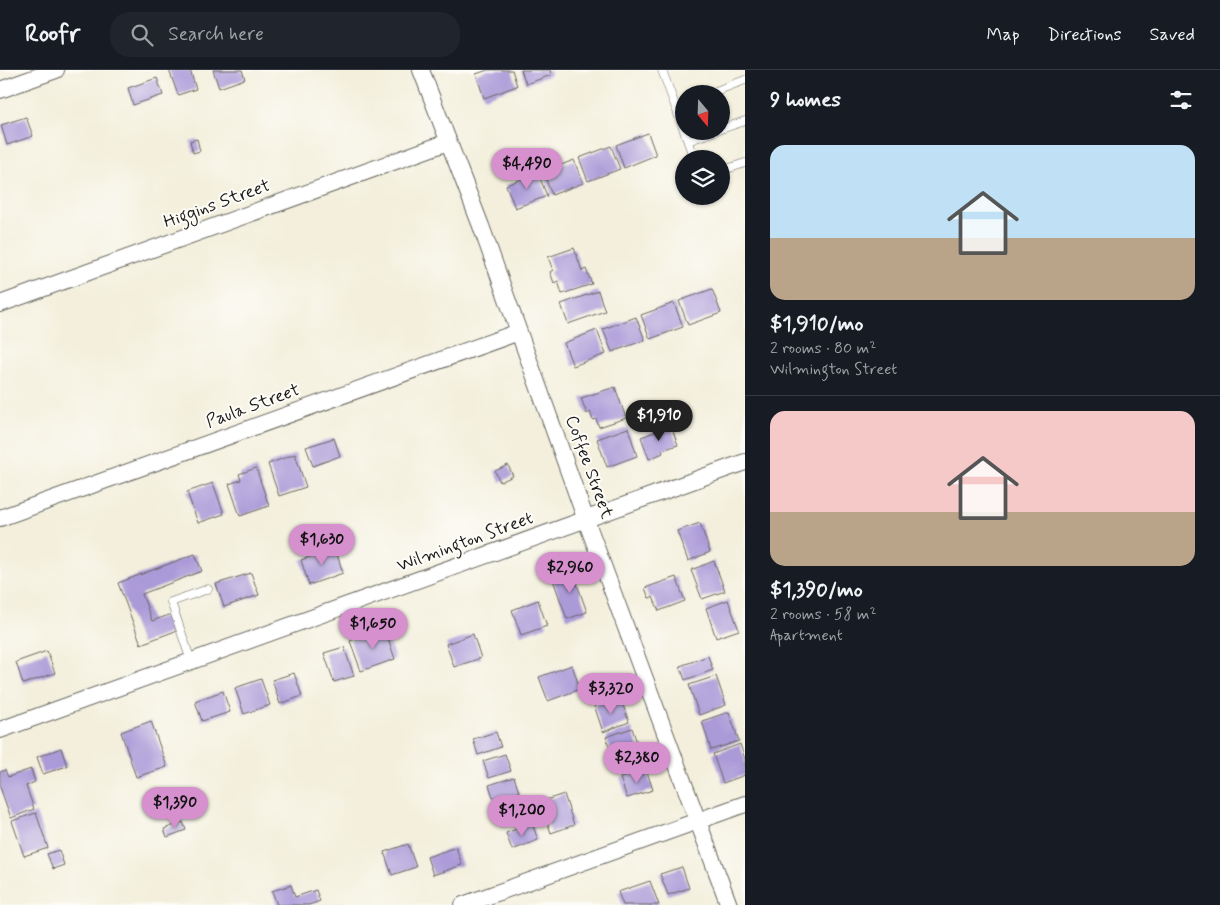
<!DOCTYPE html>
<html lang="en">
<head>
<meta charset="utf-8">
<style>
  body { margin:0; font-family:Mynerve,sans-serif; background:#20242c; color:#f1f3f6; height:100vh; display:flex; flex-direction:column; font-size:19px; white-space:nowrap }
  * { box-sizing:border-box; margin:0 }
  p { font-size:16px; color:#9ea1a6 }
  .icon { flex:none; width:28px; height:28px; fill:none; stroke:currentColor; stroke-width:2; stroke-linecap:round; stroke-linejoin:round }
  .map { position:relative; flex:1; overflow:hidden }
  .sheet { display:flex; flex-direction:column; background:#171b24; width:475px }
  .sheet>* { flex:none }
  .needle { width:32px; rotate:161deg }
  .buttons { position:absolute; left:675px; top:15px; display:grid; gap:10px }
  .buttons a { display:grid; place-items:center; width:55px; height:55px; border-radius:50%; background:#171b24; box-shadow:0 1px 4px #0004; font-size:25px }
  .price { position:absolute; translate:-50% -42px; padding:0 11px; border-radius:18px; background:#d690ce; color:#111; font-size:16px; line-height:32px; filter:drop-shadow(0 1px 2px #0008) }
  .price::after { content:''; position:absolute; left:50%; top:30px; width:15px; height:11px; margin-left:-8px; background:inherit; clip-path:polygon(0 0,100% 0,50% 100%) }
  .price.on { background:#222; color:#fff }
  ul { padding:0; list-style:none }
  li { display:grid; align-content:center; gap:10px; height:265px; padding:0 25px }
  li+li { border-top:1px solid #363941 }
  li span { display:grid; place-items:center; height:155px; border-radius:15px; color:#555 }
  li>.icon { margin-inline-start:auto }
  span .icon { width:90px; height:90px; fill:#fffc; stroke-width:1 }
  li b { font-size:21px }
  h2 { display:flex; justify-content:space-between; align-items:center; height:60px; padding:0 25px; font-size:21px }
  header { display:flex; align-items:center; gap:30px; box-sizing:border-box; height:70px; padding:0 25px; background:#171b24; border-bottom:1px solid #363941 }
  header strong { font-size:24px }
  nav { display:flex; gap:28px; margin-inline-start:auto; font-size:18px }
  .search { width:350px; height:45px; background:#20242c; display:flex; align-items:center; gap:12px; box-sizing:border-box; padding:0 18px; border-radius:20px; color:#9ea1a6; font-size:19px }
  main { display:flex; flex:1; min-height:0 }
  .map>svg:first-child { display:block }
  .building { fill:#aa9ad8 }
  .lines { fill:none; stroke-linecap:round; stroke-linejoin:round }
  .lane-casing { stroke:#67665f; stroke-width:9 }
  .street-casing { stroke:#67665f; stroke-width:18 }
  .lane { stroke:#fff; stroke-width:8 }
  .street { stroke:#fff; stroke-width:16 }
  .labels { text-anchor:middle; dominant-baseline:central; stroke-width:4; stroke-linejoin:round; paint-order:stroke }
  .street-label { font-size:18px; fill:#1c1c1c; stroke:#fdfcf7 }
</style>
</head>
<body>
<header>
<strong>Roofr</strong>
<div class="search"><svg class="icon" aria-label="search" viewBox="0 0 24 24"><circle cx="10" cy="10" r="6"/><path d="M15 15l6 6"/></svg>Search here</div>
<nav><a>Map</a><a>Directions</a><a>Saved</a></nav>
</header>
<main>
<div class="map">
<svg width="745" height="835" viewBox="0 0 745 835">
  <rect width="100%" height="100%" fill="#fdfcf7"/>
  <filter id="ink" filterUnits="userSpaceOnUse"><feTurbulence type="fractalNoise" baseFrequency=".02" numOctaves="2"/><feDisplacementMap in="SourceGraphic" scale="10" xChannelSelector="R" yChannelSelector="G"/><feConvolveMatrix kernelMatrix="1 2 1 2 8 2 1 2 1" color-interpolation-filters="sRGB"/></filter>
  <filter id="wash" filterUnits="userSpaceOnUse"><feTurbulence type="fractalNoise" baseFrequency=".0096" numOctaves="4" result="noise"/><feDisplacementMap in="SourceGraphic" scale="20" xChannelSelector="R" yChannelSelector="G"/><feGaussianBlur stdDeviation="1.12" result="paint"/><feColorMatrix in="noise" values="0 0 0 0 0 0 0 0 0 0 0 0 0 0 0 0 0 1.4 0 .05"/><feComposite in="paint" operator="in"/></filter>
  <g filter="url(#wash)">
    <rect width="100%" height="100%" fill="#f3efdc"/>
    <g id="blocks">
      <path class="building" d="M169 0H190L196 19 178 25Z
        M213 0H242L245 9 219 18Z
        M488 0H512L517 16 484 28 476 4Z
        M521 0H550L551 5 526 14Z
        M157 8 163 25 133 35 128 18Z
        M26 47 33 66 7 75 1 55Z
        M648 63 656 85 624 98 616 75Z
        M197 69 200 81 193 83 190 71Z
        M611 76 620 99 588 111 579 88Z
        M574 90 583 113 552 125 543 102Z
        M538 103 547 126 515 138 506 115Z
        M574 178 582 201 586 199 592 214 562 224 558 211 554 213 550 202 553 200 548 187Z
        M712 219 721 243 688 255 679 231Z
        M598 221 605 241 568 254 561 234Z
        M674 233 683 257 650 269 641 245Z
        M636 247 645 270 612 282 603 259Z
        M597 260 606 284 573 296 564 273Z
        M615 317 626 348 599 357 596 349 593 350 590 342 587 344 581 328Z
        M671 356 678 375 662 380 663 383 649 389 641 367Z
        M628 358 637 386 607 397 597 369Z
        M334 368 340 386 313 396 306 377Z
        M295 384 306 417 279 426 268 394Z
        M508 395 513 406 500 412 495 401Z
        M256 398 269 436 240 446 229 414 241 410 239 404Z
        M213 413 224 444 198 453 187 422Z
        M700 453 710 482 688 491 677 461Z
        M335 478 343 503 309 515 301 490Z
        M195 484 202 501 142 524 152 551 172 544 178 560 141 574 118 513Z
        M714 491 725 521 702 529 691 500Z
        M572 500 587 542 567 549 552 507Z
        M251 503 259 525 224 537 216 514Z
        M676 507 685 531 659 541 653 527 649 528 645 518Z
        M538 530 547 556 521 565 512 540Z
        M728 530 739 560 716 568 706 538Z
        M385 559 395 589 361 601 350 571Z
        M473 564 481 588 454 597 446 574Z
        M344 577 354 606 334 612 324 583Z
        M47 581 55 603 23 614 16 592Z
        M708 586 713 600 685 610 680 596Z
        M572 595 580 619 548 631 539 607Z
        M294 603 302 626 280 634 272 610Z
        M716 606 726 635 699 645 689 615Z
        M261 609 270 635 244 644 235 618Z
        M223 621 230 642 202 651 195 631Z
        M609 630 611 636 622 632 629 652 603 662 594 635Z
        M729 642 739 671 711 680 702 651Z
        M151 651 167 697 136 707 121 662Z
        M632 658 639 679 623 688 624 691 615 694 606 667Z
        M496 662 501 677 478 685 473 669Z
        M740 674 745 689V705L723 713 713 684Z
        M61 678 67 696 43 704 37 687Z
        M505 684 511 701 489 708 483 691Z
        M31 699 35 712 26 716 34 739 11 748 0 717V702L5 700 8 707Z
        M646 699 653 720 627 728 620 708Z
        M514 707 520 725 495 733 489 715Z
        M564 724 574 755 551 763 540 732Z
        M522 730 528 747 503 756 497 739Z
        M36 743 48 778 24 786 12 751Z
        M183 752 186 760 167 767 164 759Z
        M532 753 538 770 512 780 506 763Z
        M408 774 416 797 392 805 384 782Z
        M456 777 462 795 433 805 427 787Z
        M59 780 64 795 53 799 47 784Z
        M682 797 689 818 668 825 660 804Z
        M650 811 659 835H623L618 822Z
        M291 815 295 827 316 820 320 831 309 835H277L272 821Z"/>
    </g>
  </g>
  <g filter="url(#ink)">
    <use href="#blocks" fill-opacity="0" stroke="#67665f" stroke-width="1"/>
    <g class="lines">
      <g class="lane-casing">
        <path id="lane" d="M662 0 684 60
          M708 24 745 10
          M721 59 745 51
          M684 61 694 89
          M688 71 715 61
          M721 101 745 93
          M191 591 171 532 208 519"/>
      </g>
      <g class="street-casing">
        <path id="street" d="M421 0 481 156 586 450 729 835
          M0 20 56 0
          M0 234 448 72
          M0 448 519 262
          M0 660 745 392
          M463 835 745 734"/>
      </g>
      <use href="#lane" class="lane"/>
      <use href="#street" class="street"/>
    </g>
  </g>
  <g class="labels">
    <g class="street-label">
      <text transform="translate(217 134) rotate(-20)">Higgins Street</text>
      <text transform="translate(253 336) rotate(-20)">Paula Street</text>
      <text transform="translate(589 397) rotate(70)">Coffee Street</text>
      <text transform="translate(465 472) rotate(-20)">Wilmington Street</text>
    </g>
  </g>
</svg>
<div class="buttons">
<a><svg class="needle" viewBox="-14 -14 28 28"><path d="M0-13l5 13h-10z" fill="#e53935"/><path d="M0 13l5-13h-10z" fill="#9ea1a6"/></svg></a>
<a><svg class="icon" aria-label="layers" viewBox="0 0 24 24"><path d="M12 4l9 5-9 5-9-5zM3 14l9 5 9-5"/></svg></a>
</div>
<b class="price" style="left:527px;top:120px">$4,490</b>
<b class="price on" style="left:659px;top:372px">$1,910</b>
<b class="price" style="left:322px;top:496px">$1,630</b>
<b class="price" style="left:570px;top:524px">$2,960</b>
<b class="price" style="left:373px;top:580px">$1,650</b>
<b class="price" style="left:611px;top:645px">$3,320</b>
<b class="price" style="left:637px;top:714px">$2,380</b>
<b class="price" style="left:175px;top:759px">$1,390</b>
<b class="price" style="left:522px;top:767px">$1,200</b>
</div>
<section class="sheet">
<h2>9 homes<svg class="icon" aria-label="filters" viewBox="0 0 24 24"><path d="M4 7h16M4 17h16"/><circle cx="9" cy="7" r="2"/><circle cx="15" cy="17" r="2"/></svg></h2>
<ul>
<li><span style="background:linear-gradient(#bfe0f5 60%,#b9a48a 0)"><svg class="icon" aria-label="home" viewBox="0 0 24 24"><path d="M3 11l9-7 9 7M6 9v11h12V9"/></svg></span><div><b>$1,910/mo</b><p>2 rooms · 80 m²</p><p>Wilmington Street</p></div></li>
<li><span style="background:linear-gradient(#f6c9c9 65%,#b9a48a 0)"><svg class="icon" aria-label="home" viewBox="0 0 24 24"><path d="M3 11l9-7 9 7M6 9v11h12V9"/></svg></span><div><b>$1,390/mo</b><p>2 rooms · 58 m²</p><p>Apartment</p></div></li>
</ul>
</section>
</main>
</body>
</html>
